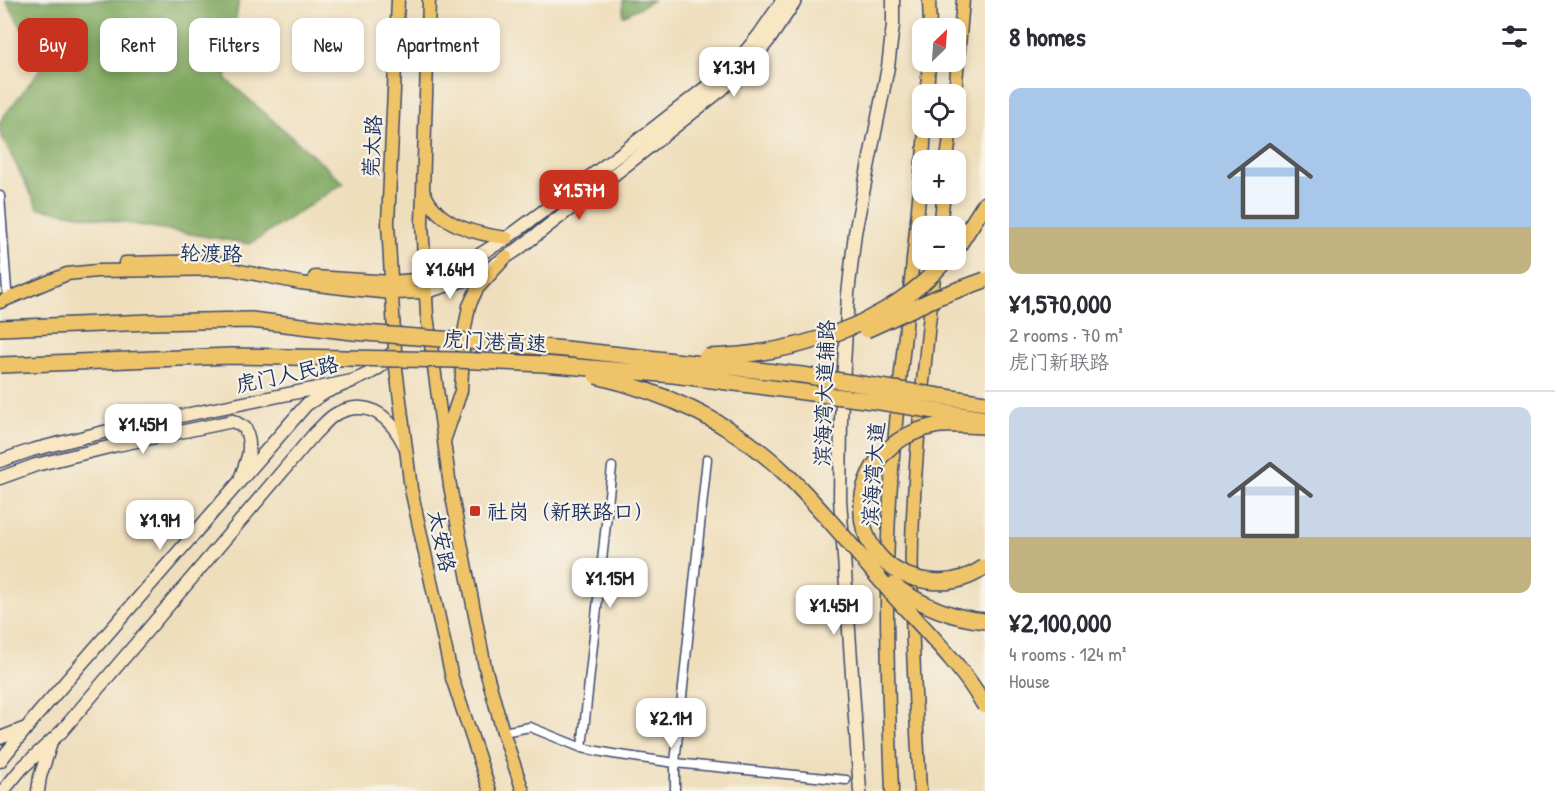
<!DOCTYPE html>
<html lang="en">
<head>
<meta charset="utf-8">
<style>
  body { margin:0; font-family:"Patrick Hand","LXGW WenKai TC",sans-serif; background:#f7f7f7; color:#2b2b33; height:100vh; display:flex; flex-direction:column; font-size:22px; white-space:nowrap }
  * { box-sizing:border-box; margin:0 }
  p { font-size:20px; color:#7c7c81 }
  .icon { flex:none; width:33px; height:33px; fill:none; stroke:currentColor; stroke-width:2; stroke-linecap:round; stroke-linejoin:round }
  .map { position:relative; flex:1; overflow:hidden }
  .drawer { display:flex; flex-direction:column; background:#fff; width:570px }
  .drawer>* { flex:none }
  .top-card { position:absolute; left:18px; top:18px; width:570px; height:54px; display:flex; gap:12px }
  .needle { width:39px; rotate:25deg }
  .buttons { position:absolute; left:912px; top:18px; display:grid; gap:12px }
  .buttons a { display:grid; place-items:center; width:54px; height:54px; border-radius:12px; background:#fff; box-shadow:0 3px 9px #0003; font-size:30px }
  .price { position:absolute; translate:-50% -51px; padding:0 14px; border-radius:12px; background:#fff; color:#222; font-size:20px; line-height:39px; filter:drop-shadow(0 2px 3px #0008) }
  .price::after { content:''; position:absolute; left:50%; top:36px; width:18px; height:14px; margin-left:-9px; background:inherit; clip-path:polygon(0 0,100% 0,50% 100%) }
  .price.active { background:#c8321e; color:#fff }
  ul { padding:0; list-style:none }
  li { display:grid; align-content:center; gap:12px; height:318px; padding:0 24px }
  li+li { border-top:2px solid #e1e1e2 }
  li span { display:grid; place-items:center; height:186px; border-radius:12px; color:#555 }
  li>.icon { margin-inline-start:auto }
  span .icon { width:108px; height:108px; fill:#fffc; stroke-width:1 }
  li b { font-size:26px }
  h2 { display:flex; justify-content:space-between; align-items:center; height:72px; padding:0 24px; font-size:26px }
  .chip { padding:0 21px; border-radius:12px; background:#fff; box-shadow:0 3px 9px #0003; font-size:21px; line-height:54px }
  .chip.active { background:#c8321e; color:#fff }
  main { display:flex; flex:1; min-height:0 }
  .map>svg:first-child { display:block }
  .forest { fill:#80a960; stroke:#4e6c5f; stroke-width:1.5 }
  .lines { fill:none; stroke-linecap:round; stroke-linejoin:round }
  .street-casing { stroke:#3b496c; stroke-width:11 }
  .secondary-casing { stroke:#3b496c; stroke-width:15 }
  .primary-casing { stroke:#3b496c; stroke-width:15 }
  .highway-casing { stroke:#3b496c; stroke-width:18 }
  .street { stroke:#fff; stroke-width:8 }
  .secondary { stroke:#f9e7c3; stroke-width:12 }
  .primary { stroke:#efc469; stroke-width:12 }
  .highway { stroke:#efc469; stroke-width:15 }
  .highway-bridge-casing { stroke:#3b496c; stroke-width:18; stroke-linecap:butt }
  .highway-bridge { stroke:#efc469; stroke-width:15 }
  .poi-dot { fill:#c8321e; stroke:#f7f3e8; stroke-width:2 }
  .labels { text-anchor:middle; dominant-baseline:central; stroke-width:4.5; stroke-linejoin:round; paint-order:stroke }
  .street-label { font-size:21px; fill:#1b2f5e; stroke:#f7f3e8 }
  .poi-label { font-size:21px; fill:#1b2f5e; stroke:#f7f3e8; text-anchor:start }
</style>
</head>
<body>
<main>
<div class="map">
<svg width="985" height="791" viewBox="0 0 985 791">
  <rect width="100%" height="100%" fill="#f7f3e8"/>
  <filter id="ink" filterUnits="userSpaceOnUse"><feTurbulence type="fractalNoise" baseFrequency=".0167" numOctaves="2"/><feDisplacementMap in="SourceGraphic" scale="12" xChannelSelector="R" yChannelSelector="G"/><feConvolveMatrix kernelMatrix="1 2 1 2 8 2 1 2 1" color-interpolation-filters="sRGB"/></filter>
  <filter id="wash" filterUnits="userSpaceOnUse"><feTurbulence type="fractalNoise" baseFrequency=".008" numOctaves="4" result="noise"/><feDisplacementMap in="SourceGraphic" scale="24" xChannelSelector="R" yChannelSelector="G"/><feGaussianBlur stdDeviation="1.35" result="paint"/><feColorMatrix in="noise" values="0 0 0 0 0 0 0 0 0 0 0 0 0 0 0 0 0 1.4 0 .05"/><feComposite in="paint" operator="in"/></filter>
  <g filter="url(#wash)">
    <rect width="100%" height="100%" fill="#efdebc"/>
    <path class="forest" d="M6 0H239L226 79 344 183 250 244 38 208 0 133V121L43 66Z
      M623 0H654L623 16Z"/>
  </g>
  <g filter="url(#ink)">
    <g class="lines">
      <g class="street-casing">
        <path id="street" d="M0 196 7 291
          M503 732 530 727 582 748 613 754 675 763 846 780
          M582 748 612 467
          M675 791V763L707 459"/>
      </g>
      <g class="secondary-casing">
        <path id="secondary" d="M425 279 459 267 507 238 627 149 714 81 740 58 759 35 783 0
          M426 292 465 280 488 269 517 250 634 159 721 90 749 64 769 40 796 0
          M0 461 32 450 112 430 352 381C369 374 381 370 391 354
          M0 478 36 465 117 445 233 421 245 428C253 446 248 459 241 476
          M0 738 26 728
          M0 761 37 715 306 405 326 392 352 381
          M3 791 22 768 61 732 315 433C322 427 328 418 336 414 369 397 391 418 405 446
          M38 791 40 777 50 746
          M860 791 840 499 841 420 848 294 855 233 888 67 893 25V0"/>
      </g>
      <g class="primary-casing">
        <path id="primary" d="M398 0 388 223 396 368 411 489 452 678 490 791
          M429 0 422 222 427 315 450 486 485 667 503 732 523 791
          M929 0 930 28
          M927 94 929 62
          M955 94 963 0
          M923 160 925 128
          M947 160 951 128
          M423 191C426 196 429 203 433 207 449 228 482 235 507 238
          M940 226 944 194
          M125 263 211 261 227 264
          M315 277 391 282 425 279
          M0 302 67 274 97 271 230 269 300 283 351 289 392 293 426 292
          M445 438 461 391 464 333 469 306 477 289 506 257
          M892 791C889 706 885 621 888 537 893 411 913 287 922 161
          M920 791C916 708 910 624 912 541 915 450 925 359 935 268"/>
      </g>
      <g class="highway-casing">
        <path id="highway" d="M956 249 985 204
          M0 328 150 322"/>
      </g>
      <use href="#street" class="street"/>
      <use href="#secondary" class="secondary"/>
      <use href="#primary" class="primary"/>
      <use href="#highway" class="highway"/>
      <g class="highway-bridge-casing">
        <path id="highway-bridge" d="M150 322 251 320 353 332 566 349 802 375 985 403
          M866 330 938 297 985 280
          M706 357C793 355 887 327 946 260
          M0 365 231 356 455 360 543 364 673 375 880 402 985 419
          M596 376C668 393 734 423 787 475 824 511 856 552 890 591 922 627 960 663 985 706
          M985 426C969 426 950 423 935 426 840 445 837 569 929 581 949 584 969 578 985 567
          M893 585C921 605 951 618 985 621"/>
      </g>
      <use href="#highway-bridge" class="highway-bridge"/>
    </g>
  </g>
  <rect class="poi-dot" x="469" y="505" width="12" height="12" rx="3"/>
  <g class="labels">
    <g class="street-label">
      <text transform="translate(372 146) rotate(-87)">莞太路</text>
      <text transform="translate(211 253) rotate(2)">轮渡路</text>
      <text transform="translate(495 341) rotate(3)">虎门港高速</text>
      <text transform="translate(287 374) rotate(-12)">虎门人民路</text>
      <text transform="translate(824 393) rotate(-88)">滨海湾大道辅路</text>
      <text transform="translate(873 474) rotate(-86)">滨海湾大道</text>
      <text transform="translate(442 541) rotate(78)">太安路</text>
    </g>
    <g class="poi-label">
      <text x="487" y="511">社岗（新联路口）</text>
    </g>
  </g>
</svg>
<div class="buttons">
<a><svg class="needle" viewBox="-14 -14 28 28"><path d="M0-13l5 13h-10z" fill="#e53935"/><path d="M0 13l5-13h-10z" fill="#7c7c81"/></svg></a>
<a><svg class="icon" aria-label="locate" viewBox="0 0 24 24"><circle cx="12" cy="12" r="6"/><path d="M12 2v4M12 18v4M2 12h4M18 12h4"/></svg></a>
<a>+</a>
<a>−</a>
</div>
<b class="price" style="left:734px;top:98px">¥1.3M</b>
<b class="price active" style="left:579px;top:221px">¥1.57M</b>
<b class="price" style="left:450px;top:300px">¥1.64M</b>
<b class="price" style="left:143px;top:455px">¥1.45M</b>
<b class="price" style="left:160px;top:551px">¥1.9M</b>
<b class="price" style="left:610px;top:609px">¥1.15M</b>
<b class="price" style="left:834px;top:636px">¥1.45M</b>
<b class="price" style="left:671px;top:749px">¥2.1M</b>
<div class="top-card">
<a class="chip active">Buy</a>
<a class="chip">Rent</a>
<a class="chip">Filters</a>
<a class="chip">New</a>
<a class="chip">Apartment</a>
</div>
</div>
<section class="drawer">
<h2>8 homes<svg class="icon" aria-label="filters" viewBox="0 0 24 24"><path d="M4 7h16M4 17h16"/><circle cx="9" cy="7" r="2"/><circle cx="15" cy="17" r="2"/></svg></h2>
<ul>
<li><span style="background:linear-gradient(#a9c7e8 75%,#c2b280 0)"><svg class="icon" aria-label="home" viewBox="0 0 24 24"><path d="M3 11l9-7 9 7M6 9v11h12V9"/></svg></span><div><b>¥1,570,000</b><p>2 rooms · 70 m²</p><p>虎门新联路</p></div></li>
<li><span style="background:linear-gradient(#c9d6e8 70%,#c2b280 0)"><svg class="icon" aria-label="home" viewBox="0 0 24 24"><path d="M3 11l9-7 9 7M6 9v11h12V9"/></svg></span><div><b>¥2,100,000</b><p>4 rooms · 124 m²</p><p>House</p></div></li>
</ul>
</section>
</main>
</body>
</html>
